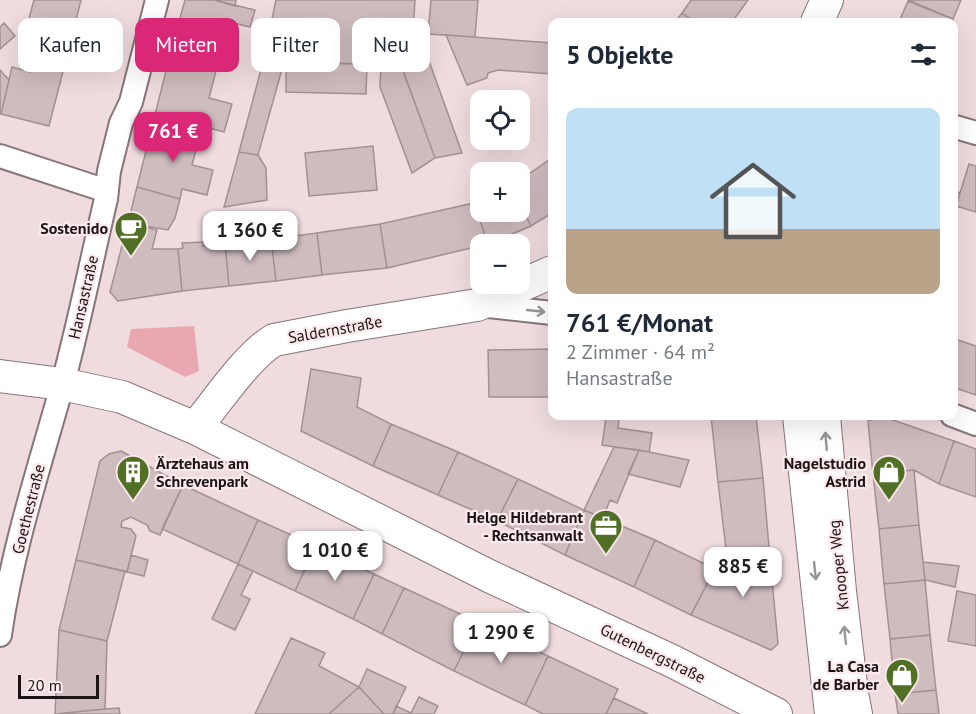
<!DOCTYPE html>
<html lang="de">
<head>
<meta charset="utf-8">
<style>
  body { margin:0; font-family:"PT Sans",sans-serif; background:#f2f2f3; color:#1f2937; height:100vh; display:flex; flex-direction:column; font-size:22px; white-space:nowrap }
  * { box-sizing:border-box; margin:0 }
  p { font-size:20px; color:#747a83 }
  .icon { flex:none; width:33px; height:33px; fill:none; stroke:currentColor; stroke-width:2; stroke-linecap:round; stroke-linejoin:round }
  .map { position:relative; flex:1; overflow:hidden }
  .details { position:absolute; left:548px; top:18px; width:410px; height:402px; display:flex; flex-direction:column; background:#fff; border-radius:12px; box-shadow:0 6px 24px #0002 }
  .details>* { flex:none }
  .guide { position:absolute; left:18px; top:18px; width:440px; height:54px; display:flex; gap:12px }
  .buttons { position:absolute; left:470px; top:90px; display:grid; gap:12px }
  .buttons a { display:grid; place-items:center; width:60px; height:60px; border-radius:12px; background:#fff; box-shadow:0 6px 24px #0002; font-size:30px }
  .scale { position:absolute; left:18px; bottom:15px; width:81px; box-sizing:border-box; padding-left:6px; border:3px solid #1a1415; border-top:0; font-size:16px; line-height:21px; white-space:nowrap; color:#1a1415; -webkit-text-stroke:4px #fde9ec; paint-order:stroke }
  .price { position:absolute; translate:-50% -51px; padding:0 14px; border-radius:12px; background:#fff; color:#222; font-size:20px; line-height:39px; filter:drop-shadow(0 2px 3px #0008) }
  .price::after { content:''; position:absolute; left:50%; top:36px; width:18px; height:14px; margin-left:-9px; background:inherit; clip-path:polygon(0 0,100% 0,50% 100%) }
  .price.selected { background:#db2777; color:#fff }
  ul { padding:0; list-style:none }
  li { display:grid; align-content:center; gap:12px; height:318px; padding:0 18px }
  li+li { border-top:2px solid #e0e1e3 }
  li span { display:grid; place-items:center; height:186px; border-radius:12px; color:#555 }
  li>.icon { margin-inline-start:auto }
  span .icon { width:108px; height:108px; fill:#fffc; stroke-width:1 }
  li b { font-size:26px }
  h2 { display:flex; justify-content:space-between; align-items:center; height:72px; padding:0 18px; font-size:26px }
  .pill { padding:0 21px; border-radius:12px; background:#fff; box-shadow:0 6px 24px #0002; font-size:21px; line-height:54px }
  .pill.selected { background:#db2777; color:#fff }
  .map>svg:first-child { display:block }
  .green { fill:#e9a7b2 }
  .building { fill:#cfbcbf; stroke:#a39093; stroke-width:1.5 }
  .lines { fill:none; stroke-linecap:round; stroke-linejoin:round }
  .street-casing { stroke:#877578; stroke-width:26 }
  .secondary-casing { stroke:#877578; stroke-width:34 }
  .street { stroke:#fff; stroke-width:22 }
  .secondary { stroke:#fff; stroke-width:32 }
  .oneway { stroke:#989596 }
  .labels { text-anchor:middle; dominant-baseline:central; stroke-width:4.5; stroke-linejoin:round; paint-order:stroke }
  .poi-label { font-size:16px; font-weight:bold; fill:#1a1415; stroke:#fde9ec; text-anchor:end }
  .street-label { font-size:16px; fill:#1a1415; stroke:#fde9ec }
</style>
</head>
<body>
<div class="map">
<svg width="976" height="714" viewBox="0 0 976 714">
  <rect width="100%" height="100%" fill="#f0dcdf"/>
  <path class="green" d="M194 326 199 371 185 377 127 347 131 329Z"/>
  <path class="building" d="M34 0H81L68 52 23 41Z
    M185 0H214L255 10 250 27 229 22 217 67 170 55Z
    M214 0H236L235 6Z
    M276 0H415L413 33 388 30 401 65 263 62Z
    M431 0H478L475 37 428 34Z
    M691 0H748L732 22H695L682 13Z
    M908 0H961L953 19Z
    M908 1 953 19 952 22H899Z
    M682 13 695 22H675Z
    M4 23 15 36 0 49V27Z
    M388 30 419 33 462 153 435 158Z
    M446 35 552 43V74L498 70 488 73 487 78 467 85Z
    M37 45 68 52 49 126 1 114 12 67 30 72Z
    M170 55 217 67 209 98 232 104 224 132 202 126 200 134 153 123Z
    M263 62H284L258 155 239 152Z
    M286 62 367 64 366 94 286 92Z
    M381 64 401 65 435 158 412 173 380 87Z
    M0 70 9 80 1 114 0 113Z
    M153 123 200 134 192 165 213 170 207 195 182 189 180 199 137 187Z
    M373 146 377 190 309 196 305 153Z
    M239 152 258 155 266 168 267 200 224 207Z
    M552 158V213L531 226 519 202V181Z
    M969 164 976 166V212L956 206Z
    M137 187 180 199 175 218 168 230 128 223Z
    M952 190 960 193 953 218H952Z
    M480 200V212H519V202L531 226 488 244 474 203Z
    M474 203 488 244 387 268 380 224Z
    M128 223 157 230 152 249H178L182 291 118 301 110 292Z
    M380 224 387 268 322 275 317 233Z
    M317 233 322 275 276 281 271 239Z
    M271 239 276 281 229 286 225 243Z
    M203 242V246L225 243 229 286 182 291 178 249 183 248 182 243Z
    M952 338 976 346V395L952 387Z
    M552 349V397H489L488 350Z
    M311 369 361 378 357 407 391 424 373 466 301 431Z
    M711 416H756L763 478 718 482Z
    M881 416 954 441 939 484 914 470 873 474 868 421Z
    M606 417 619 419 618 428 652 433 649 452 602 445Z
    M391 424 458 452 438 495 373 466Z
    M954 441 976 449V497L939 484Z
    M614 447 639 450 617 503 610 500 603 518 584 510Z
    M639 450 689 460 680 487 628 474Z
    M121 451 183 485 160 535 150 531 147 525 131 517 122 521 121 527 131 529 136 536 127 572 76 560 100 461 109 454Z
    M458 452 518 479 497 521 438 495Z
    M914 470 919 525 879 529 873 474Z
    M763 478 769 547 726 549 718 482Z
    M518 479 584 510 565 555 497 521Z
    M183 485 258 520 238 564 162 529Z
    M584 510 655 540 634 587 565 555Z
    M258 520 316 546 295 591 238 564Z
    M919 525 925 580 884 584 879 529Z
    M655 540 709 566 710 578 691 615 634 587Z
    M316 546 374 574 353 619 295 591Z
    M769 547 778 644 771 650 691 615 710 578 722 585 730 584 726 549Z
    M131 555 148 560 144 576 127 572Z
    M76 560 125 571 107 641 59 630Z
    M923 562 959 566 955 587 925 580Z
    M238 564 253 571 241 595 250 599 235 630 212 619Z
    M374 574 404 588 382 634 353 619Z
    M925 580 930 635 890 639 884 584Z
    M404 588 478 622 454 671 382 634Z
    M957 591 976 595V646L948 641Z
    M478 622 548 656 525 705 454 671Z
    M59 630 107 641 105 709 55 714Z
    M930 635 936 690 895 694 890 639Z
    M291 638 325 653 319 666 359 687 329 714H255Z
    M548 656 618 689 606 714H543L525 705Z
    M367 669 406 687 393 714H384L359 687Z
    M359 687 384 714H329Z
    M936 690 939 714H898L895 694Z
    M419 697 438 706 434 714H393L396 706 411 713Z
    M614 698 648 714H606Z
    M119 708 120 714H55L105 709Z"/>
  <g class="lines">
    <g class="street-casing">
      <path id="street" d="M952 126 976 133
        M0 156 107 191
        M479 305 552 313
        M952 415 976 424
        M0 635C12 550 39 468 62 386 79 325 91 262 106 199L109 171 121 123 131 102 157 0"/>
    </g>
    <g class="secondary-casing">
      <path id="secondary" d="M817 22 827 0
        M0 376 62 384 122 397 195 428 489 576 672 661 776 714
        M799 416 831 714
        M824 416 840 591 852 693 856 714
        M195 428C216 403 247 356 274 340L347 326 477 305 552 272"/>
    </g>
    <use href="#street" class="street"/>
    <use href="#secondary" class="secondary"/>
  </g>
  <defs><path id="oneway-shaft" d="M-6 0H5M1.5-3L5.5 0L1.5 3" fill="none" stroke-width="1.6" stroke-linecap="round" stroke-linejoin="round" transform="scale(1.5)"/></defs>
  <g class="oneway">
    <use href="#oneway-shaft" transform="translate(536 311) rotate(6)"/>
    <use href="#oneway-shaft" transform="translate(826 441) rotate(-95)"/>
    <use href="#oneway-shaft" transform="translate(815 571) rotate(84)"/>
    <use href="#oneway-shaft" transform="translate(845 635) rotate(-96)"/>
  </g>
  <defs>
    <g id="cafe-pin" transform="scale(1.725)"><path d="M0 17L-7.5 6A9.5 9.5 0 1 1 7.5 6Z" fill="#517026" stroke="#fde9ec"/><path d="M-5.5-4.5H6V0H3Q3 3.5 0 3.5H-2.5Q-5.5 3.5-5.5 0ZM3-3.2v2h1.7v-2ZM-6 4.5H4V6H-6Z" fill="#fff"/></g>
    <g id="building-pin" transform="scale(1.725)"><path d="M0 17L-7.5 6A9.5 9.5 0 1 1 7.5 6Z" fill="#517026" stroke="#fde9ec"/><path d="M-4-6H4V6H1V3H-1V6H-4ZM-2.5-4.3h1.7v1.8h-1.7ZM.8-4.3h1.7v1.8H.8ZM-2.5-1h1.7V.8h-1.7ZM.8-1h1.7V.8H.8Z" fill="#fff"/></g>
    <g id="shop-pin" transform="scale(1.725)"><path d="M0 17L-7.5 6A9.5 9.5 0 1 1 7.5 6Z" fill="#517026" stroke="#fde9ec"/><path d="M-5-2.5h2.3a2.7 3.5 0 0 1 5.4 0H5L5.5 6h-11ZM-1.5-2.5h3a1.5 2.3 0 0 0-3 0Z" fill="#fff"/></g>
    <g id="office-pin" transform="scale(1.725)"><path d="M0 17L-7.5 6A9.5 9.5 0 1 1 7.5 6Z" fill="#517026" stroke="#fde9ec"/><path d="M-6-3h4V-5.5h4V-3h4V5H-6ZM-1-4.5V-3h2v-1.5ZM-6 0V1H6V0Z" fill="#fff"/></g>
  </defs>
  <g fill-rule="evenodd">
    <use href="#cafe-pin" x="131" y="228"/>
    <use href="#building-pin" x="133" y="472"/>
    <use href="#shop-pin" x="889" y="472"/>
    <use href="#office-pin" x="606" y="526"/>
    <use href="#shop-pin" x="902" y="675"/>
  </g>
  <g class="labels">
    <g class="poi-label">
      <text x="108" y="228">Sostenido</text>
      <text x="156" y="463" text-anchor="start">Ärztehaus am<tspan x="156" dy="18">Schrevenpark</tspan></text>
      <text x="866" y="463">Nagelstudio<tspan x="866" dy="18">Astrid</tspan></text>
      <text x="583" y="517">Helge Hildebrant<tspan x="583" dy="18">- Rechtsanwalt</tspan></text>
      <text x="879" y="666">La Casa<tspan x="879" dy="18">de Barber</tspan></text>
    </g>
    <g class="street-label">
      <text transform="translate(83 297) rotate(-77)">Hansastraße</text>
      <text transform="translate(335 329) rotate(-10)">Saldernstraße</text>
      <text transform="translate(28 509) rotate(-76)">Goethestraße</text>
      <text transform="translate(838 565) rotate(-96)">Knooper Weg</text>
      <text transform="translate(653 653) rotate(26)">Gutenbergstraße</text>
    </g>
  </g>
</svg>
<div class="buttons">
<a><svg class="icon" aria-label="locate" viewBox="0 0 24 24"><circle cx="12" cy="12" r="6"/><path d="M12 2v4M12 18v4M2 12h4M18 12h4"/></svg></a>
<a>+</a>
<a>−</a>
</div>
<div class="scale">20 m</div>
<b class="price selected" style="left:173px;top:163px">761 €</b>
<b class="price" style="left:250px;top:262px">1 360 €</b>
<b class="price" style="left:335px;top:582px">1 010 €</b>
<b class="price" style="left:743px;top:598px">885 €</b>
<b class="price" style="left:501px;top:664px">1 290 €</b>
<div class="guide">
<a class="pill">Kaufen</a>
<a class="pill selected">Mieten</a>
<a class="pill">Filter</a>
<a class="pill">Neu</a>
</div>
<section class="details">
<h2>5 Objekte<svg class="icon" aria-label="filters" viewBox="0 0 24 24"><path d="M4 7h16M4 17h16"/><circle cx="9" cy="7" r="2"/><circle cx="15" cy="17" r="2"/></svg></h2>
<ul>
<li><span style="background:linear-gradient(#bfe0f5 65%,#b9a48a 0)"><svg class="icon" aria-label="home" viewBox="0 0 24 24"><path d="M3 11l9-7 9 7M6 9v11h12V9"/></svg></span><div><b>761 €/Monat</b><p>2 Zimmer · 64 m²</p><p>Hansastraße</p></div></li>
</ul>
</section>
</div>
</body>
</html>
